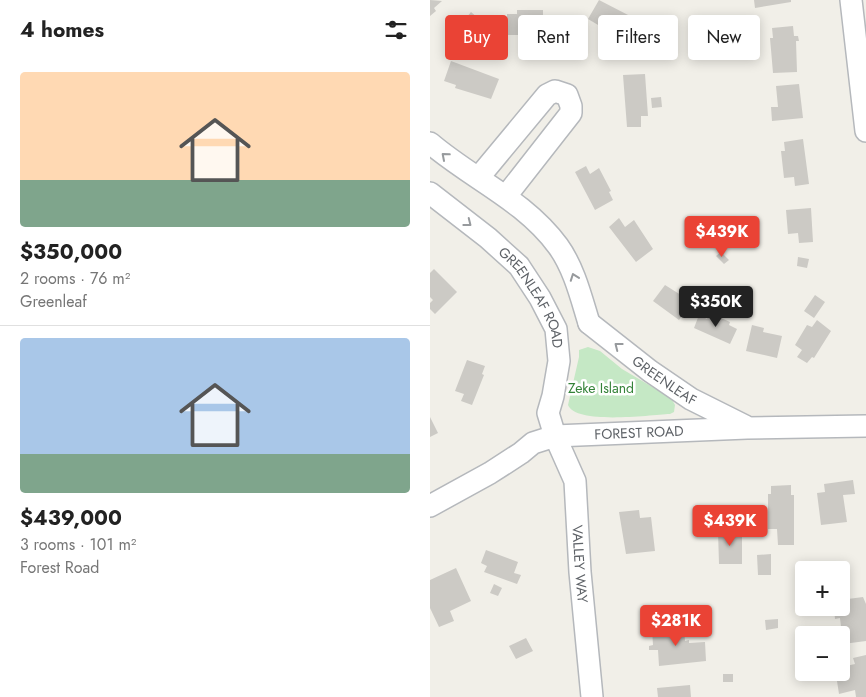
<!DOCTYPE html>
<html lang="en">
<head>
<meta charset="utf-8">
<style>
  body { margin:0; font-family:Jost,sans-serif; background:#f6f6f6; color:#222; height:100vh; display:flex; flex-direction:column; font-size:19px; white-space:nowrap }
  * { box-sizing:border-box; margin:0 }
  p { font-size:16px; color:#767676 }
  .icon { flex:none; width:28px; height:28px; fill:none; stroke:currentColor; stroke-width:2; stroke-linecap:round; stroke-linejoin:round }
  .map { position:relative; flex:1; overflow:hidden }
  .drawer { display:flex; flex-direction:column; background:#fff; width:430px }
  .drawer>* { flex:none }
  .top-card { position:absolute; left:15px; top:15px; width:345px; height:45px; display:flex; gap:10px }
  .buttons { position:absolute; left:365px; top:561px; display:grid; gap:10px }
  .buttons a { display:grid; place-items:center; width:55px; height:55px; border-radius:5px; background:#fff; box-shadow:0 2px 12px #0003; font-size:25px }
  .price { position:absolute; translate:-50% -42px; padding:0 11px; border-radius:5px; background:#ea4335; color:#fff; font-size:16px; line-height:32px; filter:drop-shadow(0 1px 2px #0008) }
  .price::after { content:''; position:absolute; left:50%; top:30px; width:15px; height:11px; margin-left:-8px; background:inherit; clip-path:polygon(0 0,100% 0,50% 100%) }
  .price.current { background:#222; color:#fff }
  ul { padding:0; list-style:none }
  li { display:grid; align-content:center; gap:10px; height:265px; padding:0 20px }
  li+li { border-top:1px solid #e0e0e0 }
  li span { display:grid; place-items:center; height:155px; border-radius:5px; color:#555 }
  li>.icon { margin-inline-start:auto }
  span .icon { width:90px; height:90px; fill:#fffc; stroke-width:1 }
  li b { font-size:21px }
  h2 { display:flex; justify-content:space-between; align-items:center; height:60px; padding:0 20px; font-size:21px }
  .pill { padding:0 18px; border-radius:5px; background:#fff; box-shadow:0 2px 12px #0003; font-size:18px; line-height:45px }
  .pill.current { background:#ea4335; color:#fff }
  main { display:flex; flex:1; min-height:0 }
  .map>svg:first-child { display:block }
  .green { fill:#c5e8c5 }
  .building { fill:#cccac5 }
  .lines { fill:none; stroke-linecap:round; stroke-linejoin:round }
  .street-casing { stroke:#b5b8bc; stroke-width:24 }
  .street { stroke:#fff; stroke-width:21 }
  .oneway { stroke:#979a9d }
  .labels { text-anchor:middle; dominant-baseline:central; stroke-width:5; stroke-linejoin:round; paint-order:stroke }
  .street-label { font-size:14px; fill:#5f6368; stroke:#fff }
  .park-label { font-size:14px; fill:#348238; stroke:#fff }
</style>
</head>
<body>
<main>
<section class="drawer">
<h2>4 homes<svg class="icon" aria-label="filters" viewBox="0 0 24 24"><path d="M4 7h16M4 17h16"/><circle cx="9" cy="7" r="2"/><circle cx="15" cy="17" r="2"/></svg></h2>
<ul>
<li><span style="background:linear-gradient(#ffd9b3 70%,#7fa58c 0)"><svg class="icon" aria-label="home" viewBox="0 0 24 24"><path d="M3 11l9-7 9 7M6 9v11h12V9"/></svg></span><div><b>$350,000</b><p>2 rooms · 76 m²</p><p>Greenleaf</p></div></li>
<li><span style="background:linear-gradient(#a9c7e8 75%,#7fa58c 0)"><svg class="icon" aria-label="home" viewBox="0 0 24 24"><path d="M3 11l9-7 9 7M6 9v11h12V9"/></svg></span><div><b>$439,000</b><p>3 rooms · 101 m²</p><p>Forest Road</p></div></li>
</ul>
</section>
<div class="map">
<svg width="436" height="697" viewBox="0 0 436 697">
  <rect width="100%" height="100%" fill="#f1efe8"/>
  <path class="green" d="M158 347 170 351 192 369 241 398 245 405 244 412 240 414C219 415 146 425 138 405L149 357V350Z"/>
  <path class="building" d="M0 0 12 1 4 8 6 11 0 16Z
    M169 0 200 16 195 24 203 29 195 41 158 19Z
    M324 0H361V2L325 8Z
    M87 10H113V21H123V35H77V14H87Z
    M41 12 49 19 40 30 32 23Z
    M363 26 364 36H368L369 41H366L367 72 343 73 340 38H343L342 28Z
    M21 61 69 79 61 99 25 88 26 85 14 81Z
    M215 74 218 116H211V127H197L193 75Z
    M369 84 373 118 342 121 341 107H348L346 86Z
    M231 97 232 107 222 108 221 98Z
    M373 139 379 184 365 186 364 177 354 178 351 151H355L354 142Z
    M156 166 160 174 169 168 181 191 179 192 183 200 165 210 145 172Z
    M381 208 383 242 369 243 368 233 358 234 356 210Z
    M189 218 195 227 204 220 223 249 206 262 179 227Z
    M291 252 299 260 294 264 286 256Z
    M368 257 379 259 377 268 367 266Z
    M4 269 27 292 5 314 0 309V303L3 300 0 297V273Z
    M235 285 262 302 249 320 223 301Z
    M385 295 395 302 384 318 374 311Z
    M280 313 300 322 299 325 307 329 300 344 264 328 269 315 277 319Z
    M387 320 401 331 384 358 382 357 377 363 367 357 372 350 365 345 377 325 382 327Z
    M322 325 334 328 333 332 352 336 347 358 316 351Z
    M37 360 55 366 52 374 54 375 42 405 31 401 34 394 25 391Z
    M0 417 8 433 0 437Z
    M423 480 425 494 413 495 417 522 391 525 387 493 395 492 394 484Z
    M361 485V495H364V545H348L347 529H338V494H341V486Z
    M209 510 210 518 221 517 225 551 196 554 189 512Z
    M312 530V564H289L288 531Z
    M56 550 88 562 84 573 91 575 87 584 54 572 57 566 51 563Z
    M341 554V575H328L327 555Z
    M26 568 41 601 20 611 24 621 9 627 0 608V580Z
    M64 584 72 588 68 596 60 593Z
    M433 597 436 604V641L413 644 410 618 405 619 404 609 419 607 418 599Z
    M348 619V628L336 630 335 620Z
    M254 627 255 641 259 640V643L275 642 276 661 229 666 228 650H219V646L223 645 222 629Z
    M96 638 103 651 86 659 79 646Z
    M436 655V697H426L425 690 409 694 407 681 419 678 416 666 425 664 423 658Z
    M293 674H303V682H293Z
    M260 685 261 697H228L227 688Z"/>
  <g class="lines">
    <g class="street-casing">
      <g id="street">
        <path d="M421 0 436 131"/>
        <path d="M0 143C42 179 94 200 128 246 144 268 151 297 159 323"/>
        <path d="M49 177 117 95 125 91 137 95 141 106V113L76 196"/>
        <path id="s1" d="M0 193 58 238 89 266 110 298 126 329 129 361 123 396 118 413 125 436 145 481 150 572 162 697"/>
        <path id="s2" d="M159 323 220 371 261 399 315 426"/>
        <path id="s3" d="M0 506 60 473 91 453 103 443 125 436 317 428 436 426"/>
      </g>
    </g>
    <use href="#street" class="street"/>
  </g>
  <defs><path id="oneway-chevron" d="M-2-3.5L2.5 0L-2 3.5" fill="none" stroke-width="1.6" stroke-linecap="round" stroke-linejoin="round" transform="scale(1.25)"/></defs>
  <g class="oneway">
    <use href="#oneway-chevron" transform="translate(15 156) rotate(-139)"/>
    <use href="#oneway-chevron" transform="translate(38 223) rotate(38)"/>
    <use href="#oneway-chevron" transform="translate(144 277) rotate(-110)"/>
    <use href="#oneway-chevron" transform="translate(188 346) rotate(-142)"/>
  </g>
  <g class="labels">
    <g class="street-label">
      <text stroke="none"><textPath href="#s1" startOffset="149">GREENLEAF ROAD</textPath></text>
      <text stroke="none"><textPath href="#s2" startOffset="95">GREENLEAF</textPath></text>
      <text stroke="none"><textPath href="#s3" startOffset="228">FOREST ROAD</textPath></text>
      <text stroke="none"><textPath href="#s1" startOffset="430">VALLEY WAY</textPath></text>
    </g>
    <g class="park-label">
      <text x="171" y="388">Zeke Island</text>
    </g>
  </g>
</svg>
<div class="buttons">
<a>+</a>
<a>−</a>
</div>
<b class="price" style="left:292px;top:258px">$439K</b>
<b class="price current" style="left:286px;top:328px">$350K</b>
<b class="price" style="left:300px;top:547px">$439K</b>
<b class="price" style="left:246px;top:647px">$281K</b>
<div class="top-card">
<a class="pill current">Buy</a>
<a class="pill">Rent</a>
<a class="pill">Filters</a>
<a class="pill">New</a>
</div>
</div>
</main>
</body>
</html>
